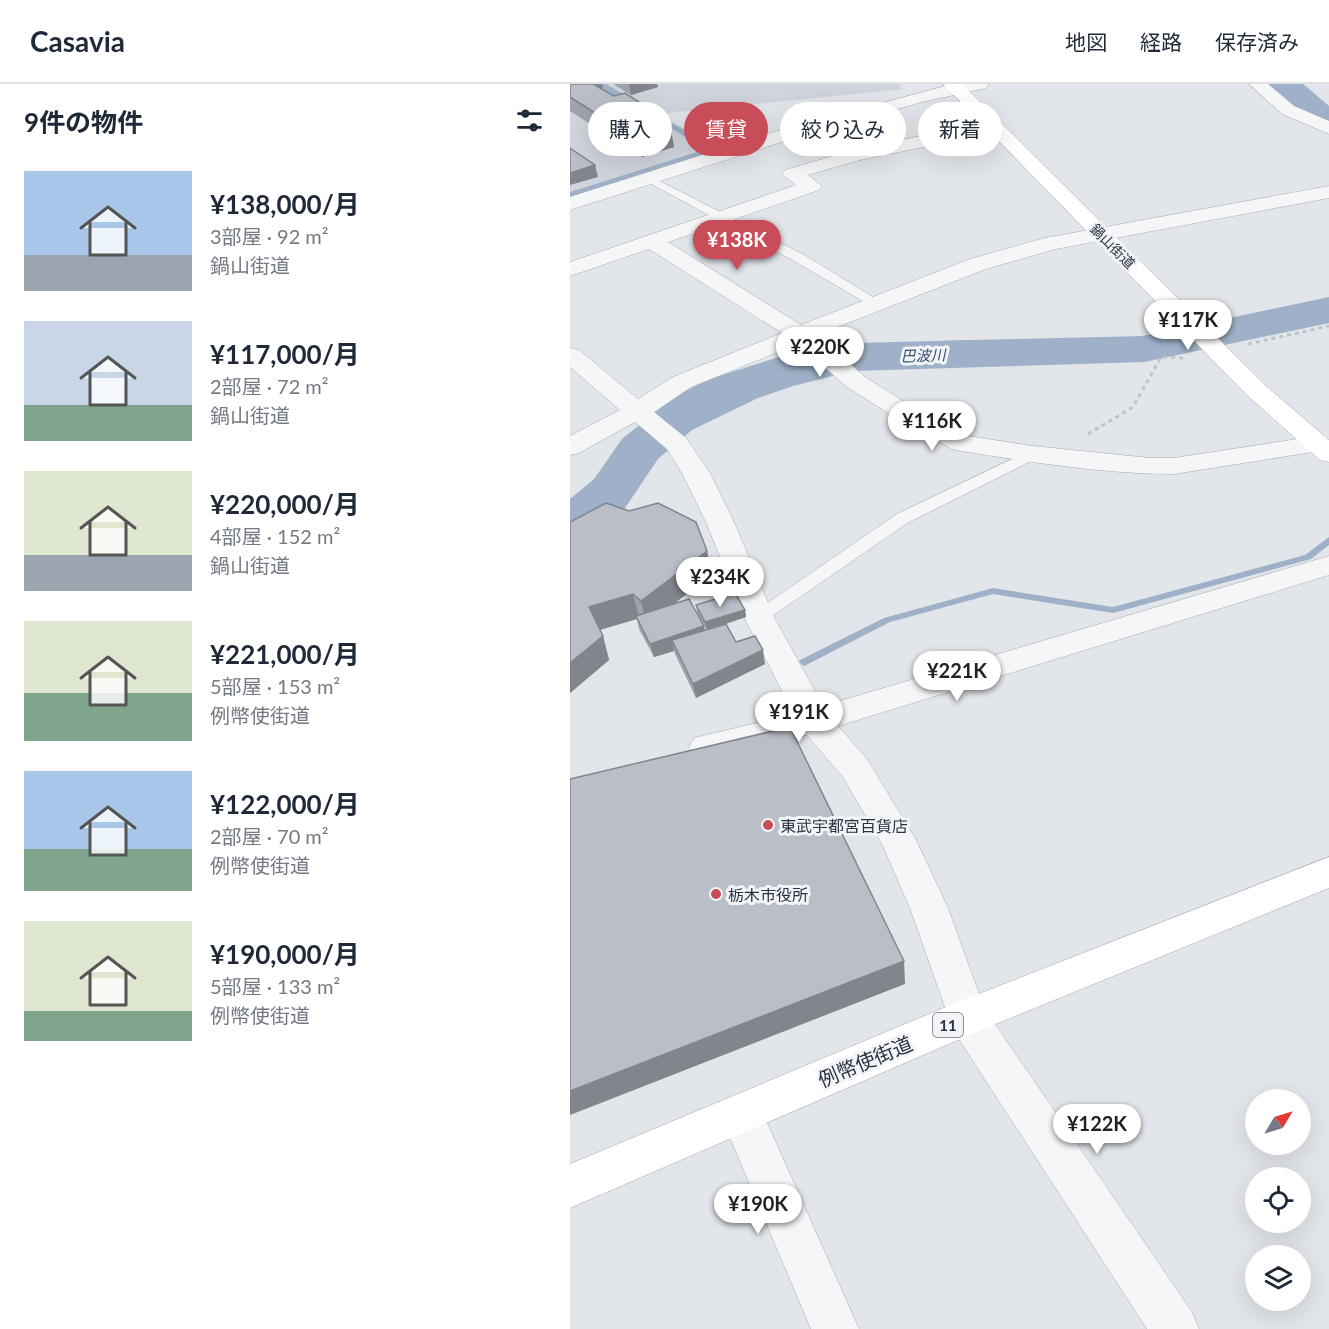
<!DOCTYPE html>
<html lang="ja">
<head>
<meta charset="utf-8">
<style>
  body { margin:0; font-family:Lato,"Noto Sans JP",sans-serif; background:#f6f6f7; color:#1f2937; height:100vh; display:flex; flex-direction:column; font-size:22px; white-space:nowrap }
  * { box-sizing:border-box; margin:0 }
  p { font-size:20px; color:#747a83 }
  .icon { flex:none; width:33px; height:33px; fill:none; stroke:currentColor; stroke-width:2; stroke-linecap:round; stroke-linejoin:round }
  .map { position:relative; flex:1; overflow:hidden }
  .panel { display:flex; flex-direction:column; background:#fff; width:570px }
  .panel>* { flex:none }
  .guide { position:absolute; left:18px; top:18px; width:570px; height:54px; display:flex; gap:12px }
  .needle { width:39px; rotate:52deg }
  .buttons { position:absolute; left:675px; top:1005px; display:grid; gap:12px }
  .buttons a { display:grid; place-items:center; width:66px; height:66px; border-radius:50%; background:#fff; box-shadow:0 6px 24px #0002; font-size:30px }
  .price { position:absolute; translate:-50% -51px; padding:0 14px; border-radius:21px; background:#fff; color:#222; font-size:20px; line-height:39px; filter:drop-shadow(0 2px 3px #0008) }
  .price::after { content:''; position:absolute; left:50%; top:36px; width:18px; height:14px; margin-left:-9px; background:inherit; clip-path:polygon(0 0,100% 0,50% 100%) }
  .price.current { background:#c94d59; color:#fff }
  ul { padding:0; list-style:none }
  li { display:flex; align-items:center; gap:18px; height:150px; padding:0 24px }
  li span { display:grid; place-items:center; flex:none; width:168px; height:120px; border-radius:0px; color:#555 }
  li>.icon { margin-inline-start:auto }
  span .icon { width:72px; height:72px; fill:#fffc; stroke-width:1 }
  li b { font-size:26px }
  h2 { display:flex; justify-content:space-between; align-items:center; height:72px; padding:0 24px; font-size:26px }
  .tag { padding:0 21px; border-radius:27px; background:#fff; box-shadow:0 6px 24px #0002; font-size:21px; line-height:54px }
  .tag.current { background:#c94d59; color:#fff }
  header { display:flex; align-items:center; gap:36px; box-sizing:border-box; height:84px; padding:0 30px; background:#fff; border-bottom:2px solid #e0e1e3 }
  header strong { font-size:28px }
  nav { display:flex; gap:33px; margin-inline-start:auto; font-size:21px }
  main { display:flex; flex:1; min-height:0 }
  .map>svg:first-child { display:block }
  .built { fill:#d0d4dc }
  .water { fill:#9fb1c8 }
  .pier { fill:#e2e5ea }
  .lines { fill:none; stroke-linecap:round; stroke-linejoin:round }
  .stream { fill:#9fb1c8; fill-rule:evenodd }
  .river { fill:#9fb1c8; fill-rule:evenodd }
  .lane-casing { stroke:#a7acb4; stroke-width:1 }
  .street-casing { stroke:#a7acb4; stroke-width:1 }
  .secondary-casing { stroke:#a7acb4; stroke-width:1 }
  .primary-casing { stroke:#a2a8b5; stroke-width:1 }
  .path { stroke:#c0c3c8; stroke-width:3; stroke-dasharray:4 4; stroke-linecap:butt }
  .lane { fill:#f5f6f8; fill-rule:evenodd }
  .street { fill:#f5f6f8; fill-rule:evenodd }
  .secondary { fill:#fff; fill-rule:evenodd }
  .primary { fill:#fff; fill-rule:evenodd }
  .wall { fill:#9fa3ab }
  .shaded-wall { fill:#82858b }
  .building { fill:#b9bec7; stroke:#82858b; stroke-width:1.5 }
  .poi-dot { fill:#c94d59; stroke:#f2f4f7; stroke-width:2 }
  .labels { text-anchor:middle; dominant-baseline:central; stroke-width:6; stroke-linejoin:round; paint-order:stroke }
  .far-street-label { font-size:14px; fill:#2b3241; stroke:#f2f4f7 }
  .far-water-label { font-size:15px; font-style:italic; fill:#364e74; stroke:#f2f4f7 }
  .shield { fill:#f2f4f7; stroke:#676c78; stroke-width:1.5 }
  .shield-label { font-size:15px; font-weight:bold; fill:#2b3241 }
  .poi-label { font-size:16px; fill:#2b3241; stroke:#f2f4f7; text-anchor:start }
  .near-street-label { font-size:20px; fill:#2b3241; stroke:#f2f4f7 }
</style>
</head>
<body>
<header>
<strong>Casavia</strong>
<nav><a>地図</a><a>経路</a><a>保存済み</a></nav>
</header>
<main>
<section class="panel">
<h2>9件の物件<svg class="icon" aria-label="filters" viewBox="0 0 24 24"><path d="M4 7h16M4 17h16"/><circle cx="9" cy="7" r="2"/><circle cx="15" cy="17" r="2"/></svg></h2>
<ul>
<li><span style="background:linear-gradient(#a9c7e8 70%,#9aa5b1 0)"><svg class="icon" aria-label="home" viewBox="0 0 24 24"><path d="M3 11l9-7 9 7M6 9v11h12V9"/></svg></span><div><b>¥138,000/月</b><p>3部屋 · 92 m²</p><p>鍋山街道</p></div></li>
<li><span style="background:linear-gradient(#c9d6e8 70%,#7fa58c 0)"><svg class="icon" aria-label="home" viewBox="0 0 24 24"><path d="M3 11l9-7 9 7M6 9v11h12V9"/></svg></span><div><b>¥117,000/月</b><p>2部屋 · 72 m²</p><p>鍋山街道</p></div></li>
<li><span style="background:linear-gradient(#dfe7d0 70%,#9aa5b1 0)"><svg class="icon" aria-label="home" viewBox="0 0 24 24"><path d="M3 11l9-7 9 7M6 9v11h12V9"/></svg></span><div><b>¥220,000/月</b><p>4部屋 · 152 m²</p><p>鍋山街道</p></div></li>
<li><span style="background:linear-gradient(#dfe7d0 60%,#7fa58c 0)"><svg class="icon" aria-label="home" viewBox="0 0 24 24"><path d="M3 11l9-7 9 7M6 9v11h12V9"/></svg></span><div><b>¥221,000/月</b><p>5部屋 · 153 m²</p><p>例幣使街道</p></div></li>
<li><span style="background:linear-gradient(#a9c7e8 65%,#7fa58c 0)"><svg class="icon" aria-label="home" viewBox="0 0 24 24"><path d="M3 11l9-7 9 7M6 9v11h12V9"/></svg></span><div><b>¥122,000/月</b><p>2部屋 · 70 m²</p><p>例幣使街道</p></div></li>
<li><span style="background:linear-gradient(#dfe7d0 75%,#7fa58c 0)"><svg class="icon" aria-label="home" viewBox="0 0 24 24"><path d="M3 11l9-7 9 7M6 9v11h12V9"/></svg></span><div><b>¥190,000/月</b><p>5部屋 · 133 m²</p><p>例幣使街道</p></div></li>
</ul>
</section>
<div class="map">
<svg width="759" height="1245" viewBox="0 0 759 1245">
  <rect width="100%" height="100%" fill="#e2e5ea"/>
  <path class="built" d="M0 0H329L333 5 88 30 152 66 0 114Z"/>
  <path class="water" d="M23 0H36L148 66 0 113V108L137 65Z
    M695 0H715C728 17 739 26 759 34V42L722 25Z
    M759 221V234L604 267 573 264 420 270 400 268 275 273 236 279 166 299 125 315 111 326C78 369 47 421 0 449V415L47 376 96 317 139 295 212 272 268 262 394 256 553 255Z"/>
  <path class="pier" d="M647 237 667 258 618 267 597 246Z"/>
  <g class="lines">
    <path class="stream" d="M759 453V461L741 475 543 529 423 510 320 538 238 580 234 582 229 578 230 576 314 534 423 504 543 523 735 471Z"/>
    <path class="river" d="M698 0H733L759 22V45L737 38Z
      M759 213V239L574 278 283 287 223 302 188 314 122 346 88 375 51 430 19 452 0 456V417L15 408 52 355 88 326 156 294 191 282 283 259 574 252Z"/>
    <g class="lane-casing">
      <path id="lane" d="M76 90 236 172 313 219 306 223 301 222 226 178 72 95 70 93Z
        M463 365 469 367 471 370 469 373 339 438 195 537H183L180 533 183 529 327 430Z"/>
    </g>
    <g class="street-casing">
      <path id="street" d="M383 0H419L416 4 352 18 218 56 0 126V113L204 48Z
        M679 0H698L724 22 759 37V50L712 30Z
        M425 37 432 39 434 43 432 47 290 76 238 91 252 102 249 106 98 158 231 241 400 175 475 154 759 102V114L486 165 416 185 247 251 295 293 341 322 398 352 463 362 580 374H604L747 352 756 354 759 358 756 366 604 390C533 390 461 378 391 367L382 365 323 332 277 303 228 260 121 303 84 328 116 354 140 389 164 438 204 533 253 622 759 472V491L268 642 297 675 346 756 378 824 414 924 622 1228 629 1245H577L383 946 340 824 312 760 273 693 237 651 136 676 124 672 119 663 124 654 224 630 174 533 136 438 112 389 97 365 65 338 9 369 0 371V352L50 326 0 283V264L9 266 68 315 103 293 212 249 79 165 0 192V178L226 101 212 90 215 86 287 65Z
        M172 1010 187 1016 289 1245H241L150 1030 157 1016Z"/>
    </g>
    <g class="secondary-casing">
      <path id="secondary" d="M373 0H392L696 302 759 356V378L750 376 678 312Z"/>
    </g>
    <g class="primary-casing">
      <path id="primary" d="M759 773V804L411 946 0 1124V1080L383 920Z"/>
    </g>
    <path class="path" d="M678 260 759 242
      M518 350 563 323 591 273 615 274"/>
    <use href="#lane" class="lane"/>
    <use href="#street" class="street"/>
    <use href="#secondary" class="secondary"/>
    <use href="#primary" class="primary"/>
  </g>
  <path class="wall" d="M0 0H32L33 6 101 47 104 63 72 73 0 27Z
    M43 0H87L88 3 61 11Z
    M0 438 137 467 141 491 105 519 134 542 135 547 166 558 195 580 126 614 105 570 104 567 84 573 69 545 67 535 30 546 33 552 39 576 0 609Z
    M126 521 175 526 176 533 137 546 127 529Z"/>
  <path class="shaded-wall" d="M22 0H32L34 12Z
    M59 0H87L88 3 61 11Z
    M69 18 72 34 58 21Z
    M101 47 104 63 72 73 69 57Z
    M25 81 28 93 0 101V89Z
    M137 467 141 491 77 541 71 517Z
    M63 510 69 534 66 532 67 535 25 547 19 523Z
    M175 526 176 533 137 546 135 538Z
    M134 542 137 556H102L104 567 84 573 80 560Z
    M33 552 39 576 0 609V579Z
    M193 566 195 580 126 614 123 600Z
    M334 877 335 900 0 1031V1007Z"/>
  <path class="building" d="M0 0H23L44 12 55 9 69 18 58 21 101 47 69 57 0 13Z
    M0 64 25 81 0 89Z
    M36 419 59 427 88 419 126 438 137 467 71 517 63 510 19 523 33 552 0 579V438Z
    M165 509 175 526 135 538 126 521Z
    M119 515 134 542 80 560 66 532Z
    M156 540 166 558 185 552 193 566 123 600 102 556Z
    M220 643 334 877 0 1007V695Z"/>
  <g class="poi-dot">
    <circle cx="198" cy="741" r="6"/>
    <circle cx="146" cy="810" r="6"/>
  </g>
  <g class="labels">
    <g class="far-street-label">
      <text transform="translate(543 162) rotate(45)">鍋山街道</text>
    </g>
    <g class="far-water-label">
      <text transform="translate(353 271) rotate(-2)">巴波川</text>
    </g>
    <rect class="shield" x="363" y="929" width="30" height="24" rx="4.5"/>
    <g class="shield-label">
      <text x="378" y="941">11</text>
    </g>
    <g class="poi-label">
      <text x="210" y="741">東武宇都宮百貨店</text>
      <text x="158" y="810">栃木市役所</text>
    </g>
    <g class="near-street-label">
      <text transform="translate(295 977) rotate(-23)">例幣使街道</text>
    </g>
  </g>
</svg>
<div class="buttons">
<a><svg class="needle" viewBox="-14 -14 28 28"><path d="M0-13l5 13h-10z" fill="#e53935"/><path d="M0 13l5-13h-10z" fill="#747a83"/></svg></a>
<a><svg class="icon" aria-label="locate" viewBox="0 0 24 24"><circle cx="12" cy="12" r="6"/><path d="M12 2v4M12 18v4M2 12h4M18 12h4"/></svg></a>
<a><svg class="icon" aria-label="layers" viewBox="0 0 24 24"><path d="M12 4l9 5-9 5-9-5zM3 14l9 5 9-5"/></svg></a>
</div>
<b class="price current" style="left:167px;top:187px">¥138K</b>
<b class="price" style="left:618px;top:267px">¥117K</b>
<b class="price" style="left:250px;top:294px">¥220K</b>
<b class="price" style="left:362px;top:368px">¥116K</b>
<b class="price" style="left:150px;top:524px">¥234K</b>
<b class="price" style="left:387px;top:618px">¥221K</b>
<b class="price" style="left:229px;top:659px">¥191K</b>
<b class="price" style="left:527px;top:1071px">¥122K</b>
<b class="price" style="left:188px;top:1151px">¥190K</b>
<div class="guide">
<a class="tag">購入</a>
<a class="tag current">賃貸</a>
<a class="tag">絞り込み</a>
<a class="tag">新着</a>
</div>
</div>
</main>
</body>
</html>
